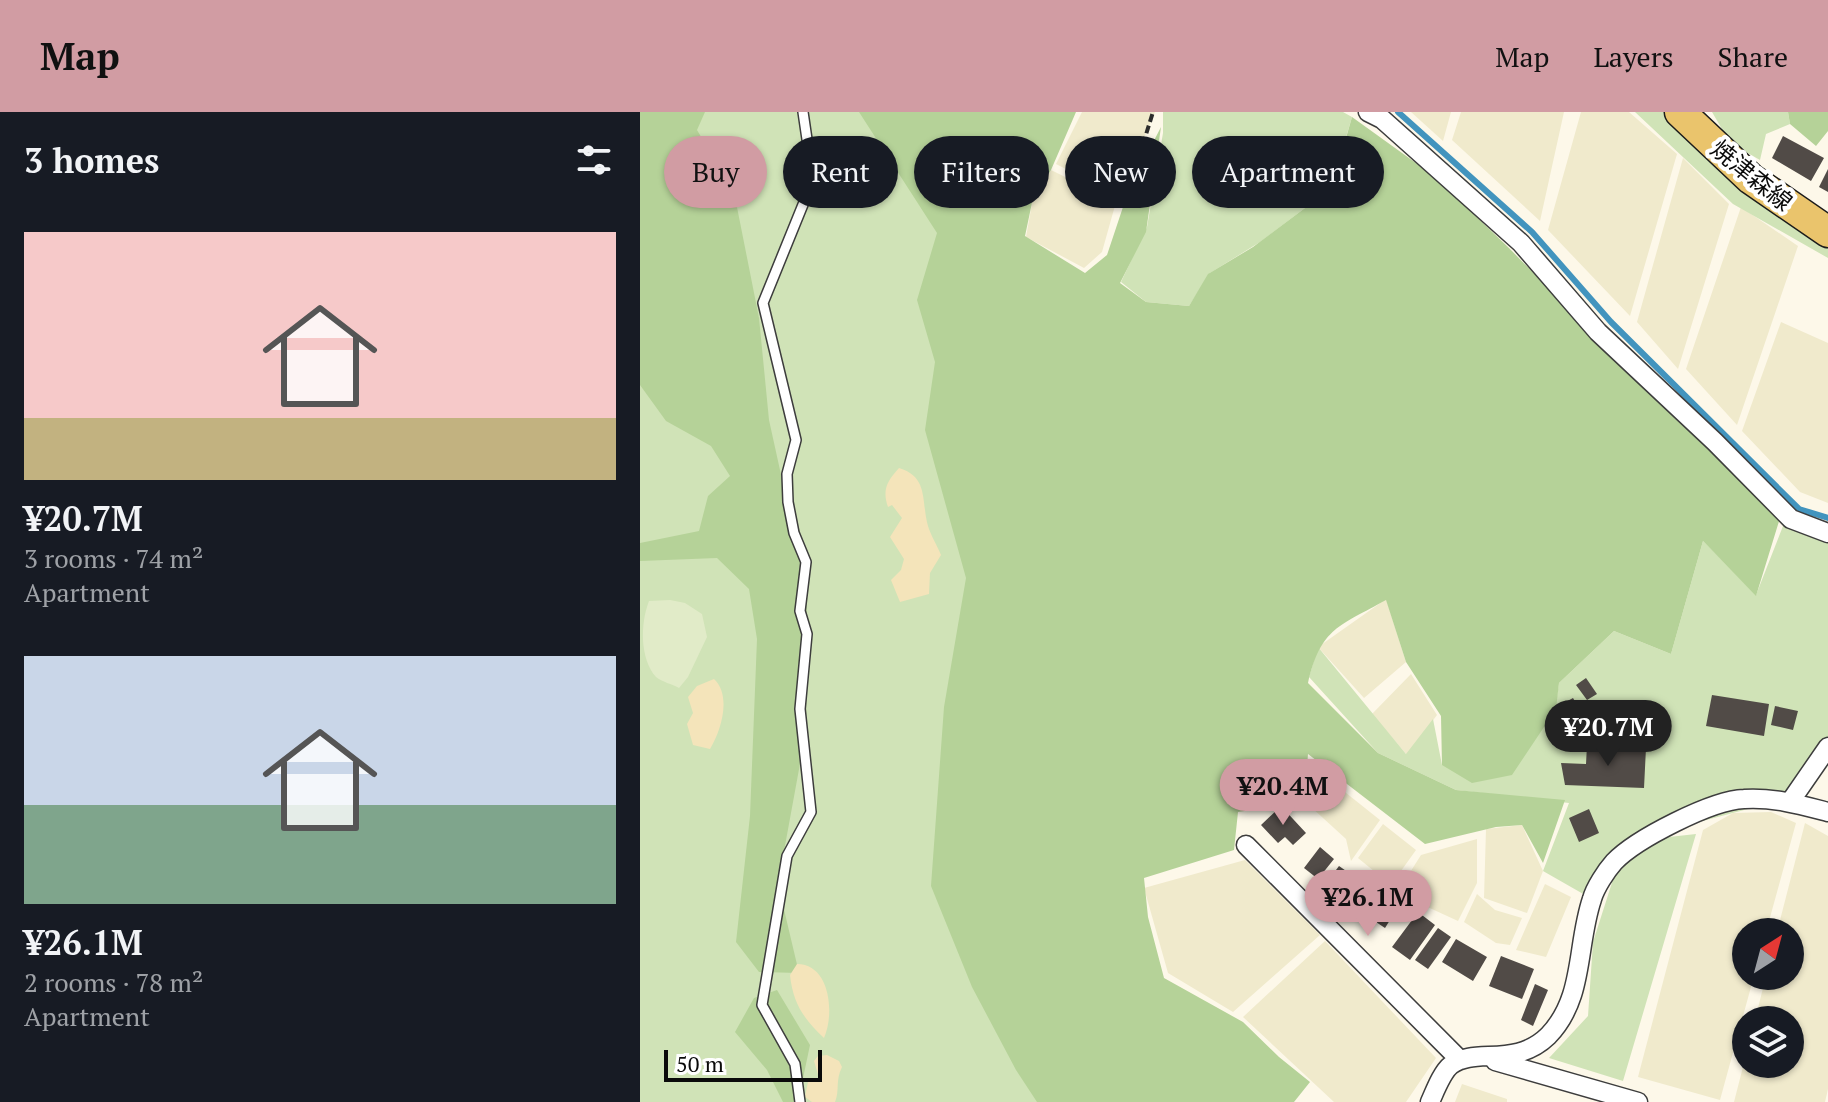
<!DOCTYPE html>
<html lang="en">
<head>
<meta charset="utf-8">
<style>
  body { margin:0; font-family:"PT Serif","Noto Sans JP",serif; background:#242831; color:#f1f3f6; height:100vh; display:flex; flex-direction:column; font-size:30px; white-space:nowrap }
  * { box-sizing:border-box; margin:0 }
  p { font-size:26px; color:#9ea1a6 }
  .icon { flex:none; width:44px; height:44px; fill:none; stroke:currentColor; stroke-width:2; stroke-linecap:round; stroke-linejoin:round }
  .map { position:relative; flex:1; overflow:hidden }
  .panel { display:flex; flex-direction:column; background:#171b24; width:640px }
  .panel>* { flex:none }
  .banner { position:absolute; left:24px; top:24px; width:760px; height:72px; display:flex; gap:16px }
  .needle { width:52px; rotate:36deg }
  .tools { position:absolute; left:1092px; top:806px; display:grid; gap:16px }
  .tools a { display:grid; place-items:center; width:72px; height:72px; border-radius:50%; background:#171b24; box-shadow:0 2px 6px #0004; font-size:40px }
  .scale { position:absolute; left:24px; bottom:20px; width:158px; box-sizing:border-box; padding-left:8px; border:4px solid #0a0a0a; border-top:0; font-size:22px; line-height:28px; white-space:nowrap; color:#0a0a0a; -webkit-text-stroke:6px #fff; paint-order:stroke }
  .price { position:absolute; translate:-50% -68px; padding:0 18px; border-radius:28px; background:#d19ca3; color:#111; font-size:26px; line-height:52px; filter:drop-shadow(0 2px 4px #0008) }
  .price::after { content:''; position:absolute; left:50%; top:48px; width:24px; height:18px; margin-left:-12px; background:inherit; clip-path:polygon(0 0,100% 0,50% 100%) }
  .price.selected { background:#222; color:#fff }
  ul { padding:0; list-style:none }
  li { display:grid; align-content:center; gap:16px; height:424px; padding:0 24px }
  li span { display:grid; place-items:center; height:248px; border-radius:0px; color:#555 }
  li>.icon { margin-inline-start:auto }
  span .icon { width:144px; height:144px; fill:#fffc; stroke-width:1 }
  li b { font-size:34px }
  h2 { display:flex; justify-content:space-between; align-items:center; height:96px; padding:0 24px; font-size:34px }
  .pill { padding:0 28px; border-radius:36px; background:#171b24; box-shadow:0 2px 6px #0004; font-size:28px; line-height:72px }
  .pill.selected { background:#d19ca3; color:#111 }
  header { display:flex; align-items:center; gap:48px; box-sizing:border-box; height:112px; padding:0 40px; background:#d19ca3; color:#111 }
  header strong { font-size:38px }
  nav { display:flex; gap:44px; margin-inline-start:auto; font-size:28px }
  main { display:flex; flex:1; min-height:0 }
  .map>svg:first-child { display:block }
  .farmland { fill:#f0eacc }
  .green { fill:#d0e3b7 }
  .forest { fill:#b5d298 }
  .sand { fill:#f4e4ba }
  .pitch { fill:#e1ebc8 }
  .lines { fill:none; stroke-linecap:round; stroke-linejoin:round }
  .stream { stroke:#4294be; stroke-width:6 }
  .building { fill:#514b47 }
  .lane-casing { stroke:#3d3d3d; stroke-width:12 }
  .street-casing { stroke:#3d3d3d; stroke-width:21 }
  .primary-casing { stroke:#1b1b1b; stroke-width:33 }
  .path { stroke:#2c2c2c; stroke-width:4; stroke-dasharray:8 4; stroke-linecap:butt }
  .lane { stroke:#fff; stroke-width:9 }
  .street { stroke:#fff; stroke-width:18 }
  .primary { stroke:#eac46c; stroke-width:30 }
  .labels { text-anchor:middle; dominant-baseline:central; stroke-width:8; stroke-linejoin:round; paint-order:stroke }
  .street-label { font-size:24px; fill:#0a0a0a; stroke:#fff }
</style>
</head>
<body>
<header>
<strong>Map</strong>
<nav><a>Map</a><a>Layers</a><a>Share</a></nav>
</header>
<main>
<section class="panel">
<h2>3 homes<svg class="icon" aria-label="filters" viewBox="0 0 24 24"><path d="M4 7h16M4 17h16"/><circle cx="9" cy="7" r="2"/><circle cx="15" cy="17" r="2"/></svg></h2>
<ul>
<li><span style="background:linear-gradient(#f6c9c9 75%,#c2b280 0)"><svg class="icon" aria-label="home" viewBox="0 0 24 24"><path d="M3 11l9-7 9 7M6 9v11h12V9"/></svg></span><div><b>¥20.7M</b><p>3 rooms · 74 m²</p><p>Apartment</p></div></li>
<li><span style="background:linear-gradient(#c9d6e8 60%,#7fa58c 0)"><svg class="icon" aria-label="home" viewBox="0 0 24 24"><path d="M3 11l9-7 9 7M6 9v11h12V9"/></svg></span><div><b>¥26.1M</b><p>2 rooms · 78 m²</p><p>Apartment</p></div></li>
</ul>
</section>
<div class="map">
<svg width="1188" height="990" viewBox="0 0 1188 990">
  <rect width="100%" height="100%" fill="#fdf8e9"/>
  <path class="farmland" d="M442 0H515L479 84 416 52Z
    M771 0H811L803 29Z
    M821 0H924L900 109 812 28Z
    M941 0H989L1037 42 990 204 908 118Z
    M1043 46 1089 92 1038 257 997 210Z
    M411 58 476 90 462 140 444 156 386 125 393 86Z
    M1101 95 1158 134 1097 313 1046 257Z
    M1141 210 1188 231V391L1160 380 1102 319Z
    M746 487 766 550 724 586 678 535Z
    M771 562 797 603 767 643 732 602Z
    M671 653 740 708 711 749 706 727 671 695Z
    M1131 700 1156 711 1126 820H1106V864H1114L1080 988 998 965 1063 718 1093 701Z
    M1165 711 1188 724V977L1185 990H1094L1106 943V952H1150V908H1115L1126 864H1150V820H1137Z
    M743 712 776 738 751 773 718 746Z
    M882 713 903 759 887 801 844 786 846 717Z
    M837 727V771L818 809 757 781 781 743Z
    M605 748 680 823 593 900 528 861 504 776Z
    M905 772 931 785 906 845 876 838Z
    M837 782 855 798 882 806 870 833 856 831 824 810Z
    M685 829 796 946 766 990H694L603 905Z
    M822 972 867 987V990H815Z"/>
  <path class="green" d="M0 0H241L383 288 530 990H0Z
    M523 0H703L712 5 693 69 673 90 620 130 570 161 549 194 506 190 481 170 507 115 523 21Z
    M995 0H1025L1058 31 1188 130V146L1093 92Z
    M1072 0H1148L1150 12 1126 22 1120 48 1090 31Z
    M1145 409 1188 429V635L1153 685 987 729 952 787 903 759 929 691 816 678 738 641 669 565 678 535 766 642 793 607 802 653 915 597 919 571 974 519 1031 542 1063 429 1116 483Z
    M1056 722 983 969 909 946 948 904 953 830 977 755 1020 726Z"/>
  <path class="forest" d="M0 0H65L57 18 94 80 119 206 129 308 167 481 166 619 138 772 159 861 119 860 96 830 110 704 117 527 109 477 77 446 0 449V431L59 419 68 384 90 364 71 334 26 309 0 273Z
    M219 0H436L411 58 393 86 385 124 445 161 467 143 489 77 521 15 506 120 480 171 506 190 549 194 568 162 613 135 673 90 694 68 712 5 794 64 869 136 1039 310 1085 349 1140 406 1116 484 1063 429 1031 542 974 519 919 571 916 597 872 663 832 671 802 653 801 604 766 550 746 488C700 514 681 515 668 571L738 641 816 678 925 688 903 751 882 713 856 715 785 732 668 642 664 695 637 694 598 700 594 738 504 766 508 805 524 866 603 910 639 945 670 970 654 990H397L376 958 332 875 291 774 304 595 326 466 285 318 295 250 277 188 297 121Z
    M1148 0H1188V19L1176 34 1150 12Z
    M137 878 170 933 158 990H143L127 958 95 920 114 886Z"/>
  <path class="sand" d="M259 356C289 365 281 389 288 414 291 424 297 433 301 443L290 461 289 482 260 490 251 468 261 458 264 447 250 425 262 406 252 393 248 395C242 378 247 369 259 356Z
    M74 567C92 584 81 619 70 637L53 633 47 612 53 601 48 585 57 574Z
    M157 852C190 852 195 901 184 926 164 907 153 892 150 863Z
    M187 943 199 949 202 955C195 969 200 978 195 990H172L165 985 168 970 179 966 174 949 178 944Z"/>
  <path class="pitch" d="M30 488 45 491 62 502 67 525 48 565 39 576C32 572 22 570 16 565 0 547 0 512 9 489Z"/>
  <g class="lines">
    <path class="stream" d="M758 0 892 120 971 210 1159 397 1188 406"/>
  </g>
  <path class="building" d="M1143 24 1184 46 1171 69 1132 46Z
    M1188 57V80L1179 75Z
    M946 566 957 582 947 588 936 573Z
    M1072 583 1129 592 1124 624 1066 614Z
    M933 586 940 598 929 604 922 592Z
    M1135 594 1158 599 1153 618 1131 613Z
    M947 633 1006 636 1004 676 925 673 921 651 946 652Z
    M641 694 666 721 653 733 645 725 638 731 621 713Z
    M949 697 959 721 939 730 929 706Z
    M680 735 694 747 678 767 664 756Z
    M699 754 712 763 699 779 687 770Z
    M727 770 760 792 745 816 712 794Z
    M778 800 795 813 770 848 752 835Z
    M798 816 811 825 788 857 775 848Z
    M816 827 847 845 833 869 802 850Z
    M861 844 894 857 882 887 849 874Z
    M895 872 908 878 893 914 881 908Z"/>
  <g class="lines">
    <g class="lane-casing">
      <path id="lane" d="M160 990 155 952 122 893 147 744 171 700 160 597 167 522 160 499 166 450 154 421 148 390 147 362 156 328 123 191 173 68 163 0"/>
    </g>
    <g class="street-casing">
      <path id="street" d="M728 0 742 7 881 131 958 220 1075 330 1151 407 1188 421
        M1150 690 1188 635
        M606 733 820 948
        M855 949 998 990
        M790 990C795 979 802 960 811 953 835 935 875 956 908 924 945 886 936 834 952 787 955 776 966 759 974 750 996 727 1072 688 1104 687 1133 685 1161 693 1188 700"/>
    </g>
    <g class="primary-casing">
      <path id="primary" d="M1040 0 1111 67 1188 120"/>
    </g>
    <path class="path" d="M485 90 513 0"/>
    <use href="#lane" class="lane"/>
    <use href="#street" class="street"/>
    <use href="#primary" class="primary"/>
  </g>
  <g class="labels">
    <g class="street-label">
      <text transform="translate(1112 63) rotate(39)">焼津森線</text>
    </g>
  </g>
</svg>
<div class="tools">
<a><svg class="needle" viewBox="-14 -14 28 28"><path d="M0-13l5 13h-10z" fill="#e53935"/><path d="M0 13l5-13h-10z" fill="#9ea1a6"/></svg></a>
<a><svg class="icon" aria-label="layers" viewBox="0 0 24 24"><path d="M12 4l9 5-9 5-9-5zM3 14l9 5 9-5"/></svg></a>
</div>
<div class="scale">50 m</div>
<b class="price selected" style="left:968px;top:656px">¥20.7M</b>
<b class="price" style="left:643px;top:715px">¥20.4M</b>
<b class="price" style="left:728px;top:826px">¥26.1M</b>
<div class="banner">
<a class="pill selected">Buy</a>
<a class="pill">Rent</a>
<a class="pill">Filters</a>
<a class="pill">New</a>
<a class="pill">Apartment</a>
</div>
</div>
</main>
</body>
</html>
